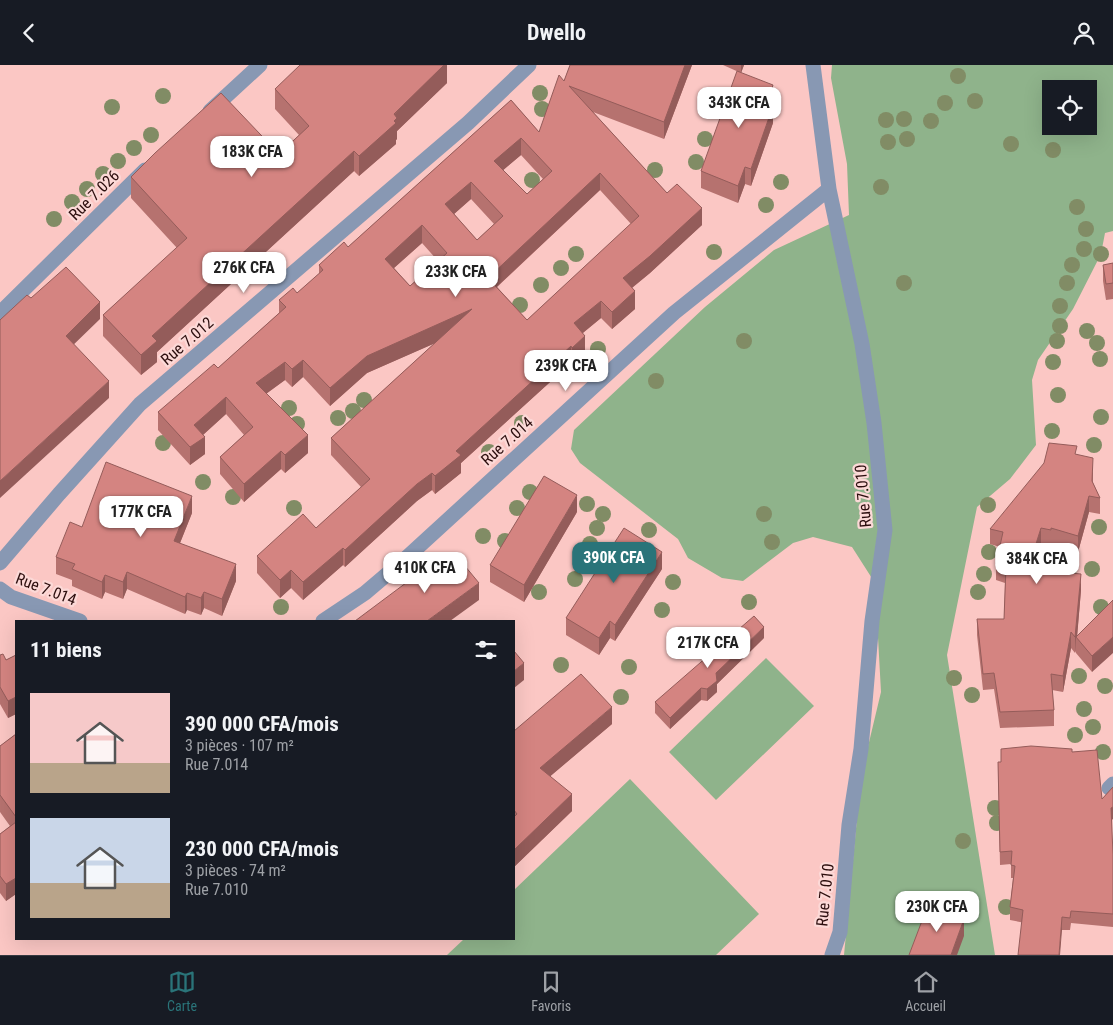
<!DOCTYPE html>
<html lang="fr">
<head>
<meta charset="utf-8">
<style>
  body { margin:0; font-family:"Roboto Condensed",sans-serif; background:#20242c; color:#f1f3f6; height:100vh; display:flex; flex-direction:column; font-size:19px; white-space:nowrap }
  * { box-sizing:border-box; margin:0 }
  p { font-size:16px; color:#9ea1a6 }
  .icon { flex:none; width:28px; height:28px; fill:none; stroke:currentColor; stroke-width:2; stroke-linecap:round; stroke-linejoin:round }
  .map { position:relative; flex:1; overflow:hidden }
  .panel { position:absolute; left:15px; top:555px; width:500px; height:320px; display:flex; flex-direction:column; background:#171b24; border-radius:0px; box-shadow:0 5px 20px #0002 }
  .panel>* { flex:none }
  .buttons { position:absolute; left:1042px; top:15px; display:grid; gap:10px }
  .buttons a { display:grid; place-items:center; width:55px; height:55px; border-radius:0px; background:#171b24; box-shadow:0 5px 20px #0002; font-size:25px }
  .price { position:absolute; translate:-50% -42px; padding:0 11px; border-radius:10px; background:#fff; color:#222; font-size:16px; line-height:32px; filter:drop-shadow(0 1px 2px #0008) }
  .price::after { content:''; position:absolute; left:50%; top:30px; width:15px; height:11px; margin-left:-8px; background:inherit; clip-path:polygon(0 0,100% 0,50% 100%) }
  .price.selected { background:#2a7479; color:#fff }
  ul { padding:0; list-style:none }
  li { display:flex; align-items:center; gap:15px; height:125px; padding:0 15px }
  li span { display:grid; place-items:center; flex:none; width:140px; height:100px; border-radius:0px; color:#555 }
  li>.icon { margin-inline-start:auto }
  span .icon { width:60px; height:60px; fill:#fffc; stroke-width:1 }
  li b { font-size:21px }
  h2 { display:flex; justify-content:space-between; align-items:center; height:60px; padding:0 15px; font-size:21px }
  header { display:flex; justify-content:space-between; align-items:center; height:65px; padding:0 15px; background:#171b24; font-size:22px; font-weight:700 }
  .tabs { display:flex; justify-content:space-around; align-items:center; height:70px; border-top:1px solid #363941; background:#171b24; font-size:14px; color:#9ea1a6 }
  .tabs a { display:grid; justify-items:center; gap:2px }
  .tabs .selected { color:#2a7479 }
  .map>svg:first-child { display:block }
  .green { fill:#8fb38b; fill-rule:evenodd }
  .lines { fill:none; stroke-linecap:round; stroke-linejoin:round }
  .street { stroke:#8898b3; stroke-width:15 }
  .tree { fill:#818c65 }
  .wall { fill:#b6726f; fill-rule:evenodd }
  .shaded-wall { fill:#945c5a }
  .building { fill:#d48481; stroke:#945c5a; fill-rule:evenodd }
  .labels { text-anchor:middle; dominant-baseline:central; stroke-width:4.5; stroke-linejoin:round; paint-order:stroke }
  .street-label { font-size:16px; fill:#2c0e0e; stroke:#fcd9d7 }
</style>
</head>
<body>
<header><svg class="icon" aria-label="back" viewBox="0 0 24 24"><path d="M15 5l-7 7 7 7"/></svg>Dwello<svg class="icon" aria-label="person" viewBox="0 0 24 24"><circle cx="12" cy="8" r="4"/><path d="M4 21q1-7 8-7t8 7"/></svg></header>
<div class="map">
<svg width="1113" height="890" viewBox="0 0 1113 890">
  <rect width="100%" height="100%" fill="#fbc7c4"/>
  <path class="green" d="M832 0H1113V166L1105 168 1101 189 1073 244 1038 295 1032 315 1036 380 1010 414 977 442 947 590 995 890H844L861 711 881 627 875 518 852 482 813 472 793 478 743 516 722 513 688 493 678 474 580 398 571 384 574 365 705 242 774 185 849 150 847 99 831 13ZM1051 24H1089V61H1051Z
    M766 593 814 641 716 735 669 687Z
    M630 714 759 849 716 890H447L464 874H514V825Z"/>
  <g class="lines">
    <path class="street" d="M813 0 829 124 862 279 874 358 885 465 872 556 861 684 849 760 840 867 832 890
      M210 46 260 0
      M0 248 145 105
      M0 498 59 429 140 339 468 58 529 0
      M0 524 11 532 80 556
      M323 556 365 528 405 494 674 248 829 124
      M1109 723 1113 719"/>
  </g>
  <g class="tree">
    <circle cx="958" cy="11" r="8"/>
    <circle cx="540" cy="28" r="8"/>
    <circle cx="725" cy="30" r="8"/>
    <circle cx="163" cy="31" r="8"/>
    <circle cx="975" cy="36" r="8"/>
    <circle cx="945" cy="38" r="8"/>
    <circle cx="112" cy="42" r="8"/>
    <circle cx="542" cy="44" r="8"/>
    <circle cx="904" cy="54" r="8"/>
    <circle cx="886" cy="55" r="8"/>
    <circle cx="931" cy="56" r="8"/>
    <circle cx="151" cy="70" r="8"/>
    <circle cx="705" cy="74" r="8"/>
    <circle cx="907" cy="74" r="8"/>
    <circle cx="888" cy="77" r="8"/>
    <circle cx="1011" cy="79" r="8"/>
    <circle cx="134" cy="83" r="8"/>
    <circle cx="1053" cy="85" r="8"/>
    <circle cx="118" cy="96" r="8"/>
    <circle cx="696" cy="97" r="8"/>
    <circle cx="655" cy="105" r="8"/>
    <circle cx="103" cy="109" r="8"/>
    <circle cx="532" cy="115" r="8"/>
    <circle cx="781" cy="117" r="8"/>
    <circle cx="881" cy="122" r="8"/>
    <circle cx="87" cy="124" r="8"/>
    <circle cx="72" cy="137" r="8"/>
    <circle cx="766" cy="140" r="8"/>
    <circle cx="1077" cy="142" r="8"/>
    <circle cx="54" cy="154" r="8"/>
    <circle cx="1086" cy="164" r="8"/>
    <circle cx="1084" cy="184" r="8"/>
    <circle cx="714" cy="187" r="8"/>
    <circle cx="576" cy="189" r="8"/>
    <circle cx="1101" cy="189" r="8"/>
    <circle cx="1072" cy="200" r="8"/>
    <circle cx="426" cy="202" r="8"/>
    <circle cx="561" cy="203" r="8"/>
    <circle cx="904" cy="218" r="8"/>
    <circle cx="1067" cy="218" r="8"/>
    <circle cx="541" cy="220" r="8"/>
    <circle cx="520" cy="240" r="8"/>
    <circle cx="1060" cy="241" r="8"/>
    <circle cx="1060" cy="261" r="8"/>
    <circle cx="1087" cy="266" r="8"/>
    <circle cx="744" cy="276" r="8"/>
    <circle cx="1057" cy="276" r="8"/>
    <circle cx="1097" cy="278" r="8"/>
    <circle cx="598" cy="284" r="8"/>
    <circle cx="1100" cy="294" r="8"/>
    <circle cx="1053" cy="297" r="8"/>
    <circle cx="656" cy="316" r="8"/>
    <circle cx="1058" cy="330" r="8"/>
    <circle cx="364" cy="335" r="8"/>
    <circle cx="289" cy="343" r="8"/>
    <circle cx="353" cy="346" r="8"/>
    <circle cx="1101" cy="352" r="8"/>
    <circle cx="338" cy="353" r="8"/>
    <circle cx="522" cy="358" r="8"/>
    <circle cx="297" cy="359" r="8"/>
    <circle cx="1052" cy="366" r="8"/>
    <circle cx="163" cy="378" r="8"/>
    <circle cx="1094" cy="380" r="8"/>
    <circle cx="489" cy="387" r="8"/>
    <circle cx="203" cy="417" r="8"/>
    <circle cx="530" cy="427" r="8"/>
    <circle cx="233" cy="432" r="8"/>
    <circle cx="587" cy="439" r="8"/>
    <circle cx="988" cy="440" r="8"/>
    <circle cx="294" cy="443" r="8"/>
    <circle cx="517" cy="443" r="8"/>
    <circle cx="603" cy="449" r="8"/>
    <circle cx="764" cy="449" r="8"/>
    <circle cx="1099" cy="462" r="8"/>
    <circle cx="597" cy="463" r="8"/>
    <circle cx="649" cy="465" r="8"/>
    <circle cx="483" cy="471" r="8"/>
    <circle cx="505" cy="476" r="8"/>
    <circle cx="772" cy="477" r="8"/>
    <circle cx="590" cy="479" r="8"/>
    <circle cx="989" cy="487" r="8"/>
    <circle cx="581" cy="499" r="8"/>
    <circle cx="1069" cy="504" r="8"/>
    <circle cx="1092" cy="504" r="8"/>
    <circle cx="984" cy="509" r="8"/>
    <circle cx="575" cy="514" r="8"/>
    <circle cx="673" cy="517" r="8"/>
    <circle cx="539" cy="527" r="8"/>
    <circle cx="978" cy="527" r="8"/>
    <circle cx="749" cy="537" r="8"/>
    <circle cx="281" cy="542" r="8"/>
    <circle cx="1101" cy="542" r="8"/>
    <circle cx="662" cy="545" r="8"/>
    <circle cx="561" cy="600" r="8"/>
    <circle cx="629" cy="602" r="8"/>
    <circle cx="1079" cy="611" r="8"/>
    <circle cx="954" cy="613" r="8"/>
    <circle cx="1105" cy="621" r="8"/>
    <circle cx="972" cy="630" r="8"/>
    <circle cx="621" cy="632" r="8"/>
    <circle cx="1084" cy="644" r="8"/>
    <circle cx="1093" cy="662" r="8"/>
    <circle cx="1075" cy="670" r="8"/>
    <circle cx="1103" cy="687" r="8"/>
    <circle cx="995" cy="743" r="8"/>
    <circle cx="997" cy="758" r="8"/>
    <circle cx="963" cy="776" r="8"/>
    <circle cx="1006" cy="842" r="8"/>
  </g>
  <path class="wall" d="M447 0V18L397 66V74L396 75V79L359 111 354 106 157 287V297L141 310 103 271V250L177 183 131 133V112L279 89 299 70 275 44V24Z
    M570 0H692L664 74 593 47 667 128 702 160 650 208 632 223 635 244 612 264 601 253 583 268 585 288 572 300 571 298 461 398V408L435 429 432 425 417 436 345 502 343 500 303 535 291 523 280 533 257 508V491L316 463 361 422 331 390V373L435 278 367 308 330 341 303 312 292 322 285 315 266 329 308 388 285 408 281 404 244 437 220 409V392L244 370 226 349 203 370 205 389 190 400 158 365V347L218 303 279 248V235L297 228 319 209V200L348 182 511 35 539 67 564 16ZM521 90 543 114 527 129 503 105ZM600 125 631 159 527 255 497 222ZM471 134 494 159 477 175 454 149ZM422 178 438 196 410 221 394 203Z
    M723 0H744L741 8Z
    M773 37 772 41 773 58 751 121 745 119 738 138 701 123V106Z
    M1113 198V234L1106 235 1103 216V200Z
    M1077 389 1093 408V418L1100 433V449L1089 447 1078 487 1051 479V481L1041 479 1033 505 1081 525 1077 571 1113 535 1092 607 1076 588V586L1075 588 1071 583 1063 627 1052 625 1054 645V661L1000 663 994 624 983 625 977 570V554H1004L1005 518 996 515V499L1000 482 990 479V464Z
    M577 447 524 537 490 517V500Z
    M192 448 180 478 236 516 222 551 204 543 201 550 187 545 185 549 127 524 123 534 105 527 102 534 72 521V515L56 509V492L82 462Z
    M662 504 615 576 610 573 599 590 566 570V553Z
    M764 573 717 619V627L707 636 701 635 670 664 655 648V637Z
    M0 590 6 595 16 590V649L8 653 0 639Z
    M612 659 550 711 572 746 514 802V666Z
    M16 669V829L6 836 0 828V769L10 761 0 747V681Z
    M1072 687 1102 734 1113 722V754L1111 755 1113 789V862L1071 858 1070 865H1062L1010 855V842L1013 813H1011V799L1000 800 998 697H1001Z"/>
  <path class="shaded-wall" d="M437 0H447V18L397 66V74L396 75V79L359 111V91Z
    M685 0H692L664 74V57Z
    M741 0H744L741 8Z
    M773 20V37L767 55V38Z
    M773 41V58L751 121V104Z
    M521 73V90L494 113V96Z
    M354 86V106L157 287V297L141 310V290L152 271Z
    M745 102V119L738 138V121Z
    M600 108V125L488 230V213Z
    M471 117V134L445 157V139Z
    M702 143V160L650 208 623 230V213Z
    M422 160V178L385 211V194Z
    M635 226V244L612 264V247Z
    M601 236V253L574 275V258Z
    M100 237V254L66 287V271Z
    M472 244V262L367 308 330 341V323L367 291Z
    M585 271V288L572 300V283Z
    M571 281V298L461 398V408L435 429V411L456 386Z
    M303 295V312L292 322V304Z
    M285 297V315L256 336V318Z
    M109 316V333L0 433V416Z
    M226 332V349L194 378V360Z
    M308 370V388L285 408V390Z
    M205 372V389L190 400V382Z
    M281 386V404L244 437V419Z
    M432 408V425L417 436 345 502V485L417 419Z
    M577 430V447L524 537V520Z
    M192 431V448L174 493V476Z
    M1089 431V447L1078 487V471Z
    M1041 463V479L1028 520V504Z
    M343 483V500L303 535V517Z
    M662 487V504L615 576V560Z
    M236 499V516L222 551V534Z
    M291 505V523L280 533V515Z
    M127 507V524L123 534V517Z
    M1081 509V525L1077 573 1076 572 1075 588V572Z
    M105 510V527L102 534V517Z
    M479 518V535L450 556H427Z
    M204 527V543L201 550V533Z
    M187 528V545L185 549V532Z
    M610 556V573L599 590V573Z
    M764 562V573L717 619V627L707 636V624L716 608Z
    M1071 567V583L1063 627V611Z
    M1113 572V588L1092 607V591Z
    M524 598V615L514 623V606Z
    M701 623V635L670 664V653Z
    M16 632V649L8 653V636Z
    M612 642V659L540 720V703Z
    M572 729V746L514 802V785Z
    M1113 742V754L1111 755V743Z
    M16 813V829L6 836V819Z
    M1062 852V865L1060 890H1059Z
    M964 854V871L957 890H951Z"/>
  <path class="building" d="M300 0H444L394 49 397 53 394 56 396 58 359 91 354 86 152 271 157 276 141 290 103 250 187 173 131 112 155 88 221 28 279 89 309 61 275 24Z
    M570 0H685L664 57 569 21 667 128 677 119 702 143 650 191 623 213 635 226 612 247 601 236 574 258 585 271 572 283 571 281 456 386 461 390 435 411 432 408 417 419 345 485 343 483 303 517 291 505 280 515 257 491 303 449 316 463 370 414 331 373 472 244 367 291 330 323 303 295 292 304 285 297 256 318 308 370 285 390 281 386 244 419 220 392 253 362 226 332 194 360 205 372 190 382 158 347 214 299 218 303 286 242 279 235 293 223 297 228 323 205 319 200 344 177 348 182 511 35 539 67 559 10 564 16ZM521 73 552 106 527 129 494 96ZM600 108 639 151 527 255 488 213ZM471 117 503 151 477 175 445 139ZM422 160 447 188 410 221 385 194Z
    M737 6 773 20 767 38 773 41 751 104 745 102 738 121 701 106Z
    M1113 198V218L1106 219 1103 200Z
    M66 202 100 237 66 271 109 316 0 416V255L27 230 31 233Z
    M1049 378 1077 381 1075 389 1093 393 1092 416 1100 433 1089 431 1078 471 1051 463V465L1041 463 1028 504 1081 509 1075 572 1071 567 1063 611 1051 609 1054 645 1000 647 994 608 983 609 977 554H1004L1006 502 996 499 1003 467 990 464 1044 398Z
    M106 397 192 431 174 476 236 499 222 534 204 527 201 533 187 528 185 532 127 507 123 517 105 510 102 517 72 504 75 499 56 492 70 457 82 462Z
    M544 411 577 430 524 520 490 500Z
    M624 463 662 487 615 560 610 556 599 573 566 553Z
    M455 489 479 518 427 556H355L434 497 438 502Z
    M1113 535V572L1092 591 1076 572Z
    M754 551 764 562 716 608 717 616 707 624 701 623 670 653 655 637Z
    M514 586 524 598 514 606Z
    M3 589 6 595 16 590V632L8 636 0 622V590Z
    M581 609 612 642 540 703 572 729 514 785V752L517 749 514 745V666Z
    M16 669V752L0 730V681Z
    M1031 681 1072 684V687L1097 685 1102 734 1113 722V742L1111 743 1113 789V849L1071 846 1070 853 1062 852 1059 890H1018L1023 845 1010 842 1015 801 1011 800 1012 786 1000 787 998 697H1001V684Z
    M16 757V813L6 819 0 811V769Z
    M928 840 964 854 951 890H909Z"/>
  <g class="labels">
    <g class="street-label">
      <text transform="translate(94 130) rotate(-45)">Rue 7.026</text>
      <text transform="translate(187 276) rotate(-41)">Rue 7.012</text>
      <text transform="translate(507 376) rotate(-42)">Rue 7.014</text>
      <text transform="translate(863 431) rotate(-95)">Rue 7.010</text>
      <text transform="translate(46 524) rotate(21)">Rue 7.014</text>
      <text transform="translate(825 830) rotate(-84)">Rue 7.010</text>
    </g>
  </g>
</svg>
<div class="buttons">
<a><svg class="icon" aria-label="locate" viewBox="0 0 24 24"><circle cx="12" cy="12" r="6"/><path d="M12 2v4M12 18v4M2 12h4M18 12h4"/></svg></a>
</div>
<b class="price" style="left:739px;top:64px">343K CFA</b>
<b class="price" style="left:252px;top:113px">183K CFA</b>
<b class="price" style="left:244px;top:229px">276K CFA</b>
<b class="price" style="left:456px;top:233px">233K CFA</b>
<b class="price" style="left:566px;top:327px">239K CFA</b>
<b class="price" style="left:141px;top:473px">177K CFA</b>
<b class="price selected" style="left:614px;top:519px">390K CFA</b>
<b class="price" style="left:1037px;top:520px">384K CFA</b>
<b class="price" style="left:425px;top:529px">410K CFA</b>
<b class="price" style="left:708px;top:604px">217K CFA</b>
<b class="price" style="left:937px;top:868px">230K CFA</b>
<section class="panel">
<h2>11 biens<svg class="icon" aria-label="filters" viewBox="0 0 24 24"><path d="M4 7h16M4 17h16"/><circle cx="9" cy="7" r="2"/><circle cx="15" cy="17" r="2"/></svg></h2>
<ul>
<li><span style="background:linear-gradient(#f6c9c9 70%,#b9a48a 0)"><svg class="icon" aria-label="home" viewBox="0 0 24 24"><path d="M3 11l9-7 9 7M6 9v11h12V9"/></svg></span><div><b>390 000 CFA/mois</b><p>3 pièces · 107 m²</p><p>Rue 7.014</p></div></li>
<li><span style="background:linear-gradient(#c9d6e8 65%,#b9a48a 0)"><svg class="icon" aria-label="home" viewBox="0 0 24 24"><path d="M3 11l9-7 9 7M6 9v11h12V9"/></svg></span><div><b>230 000 CFA/mois</b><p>3 pièces · 74 m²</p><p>Rue 7.010</p></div></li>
</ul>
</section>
</div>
<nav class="tabs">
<a class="selected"><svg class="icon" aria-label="map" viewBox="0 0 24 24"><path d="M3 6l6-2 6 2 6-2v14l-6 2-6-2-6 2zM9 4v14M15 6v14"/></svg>Carte</a>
<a><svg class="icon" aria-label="saved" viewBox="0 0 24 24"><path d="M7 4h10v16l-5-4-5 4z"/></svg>Favoris</a>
<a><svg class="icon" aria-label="home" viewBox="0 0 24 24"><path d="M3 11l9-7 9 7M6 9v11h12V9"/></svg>Accueil</a>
</nav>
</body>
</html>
